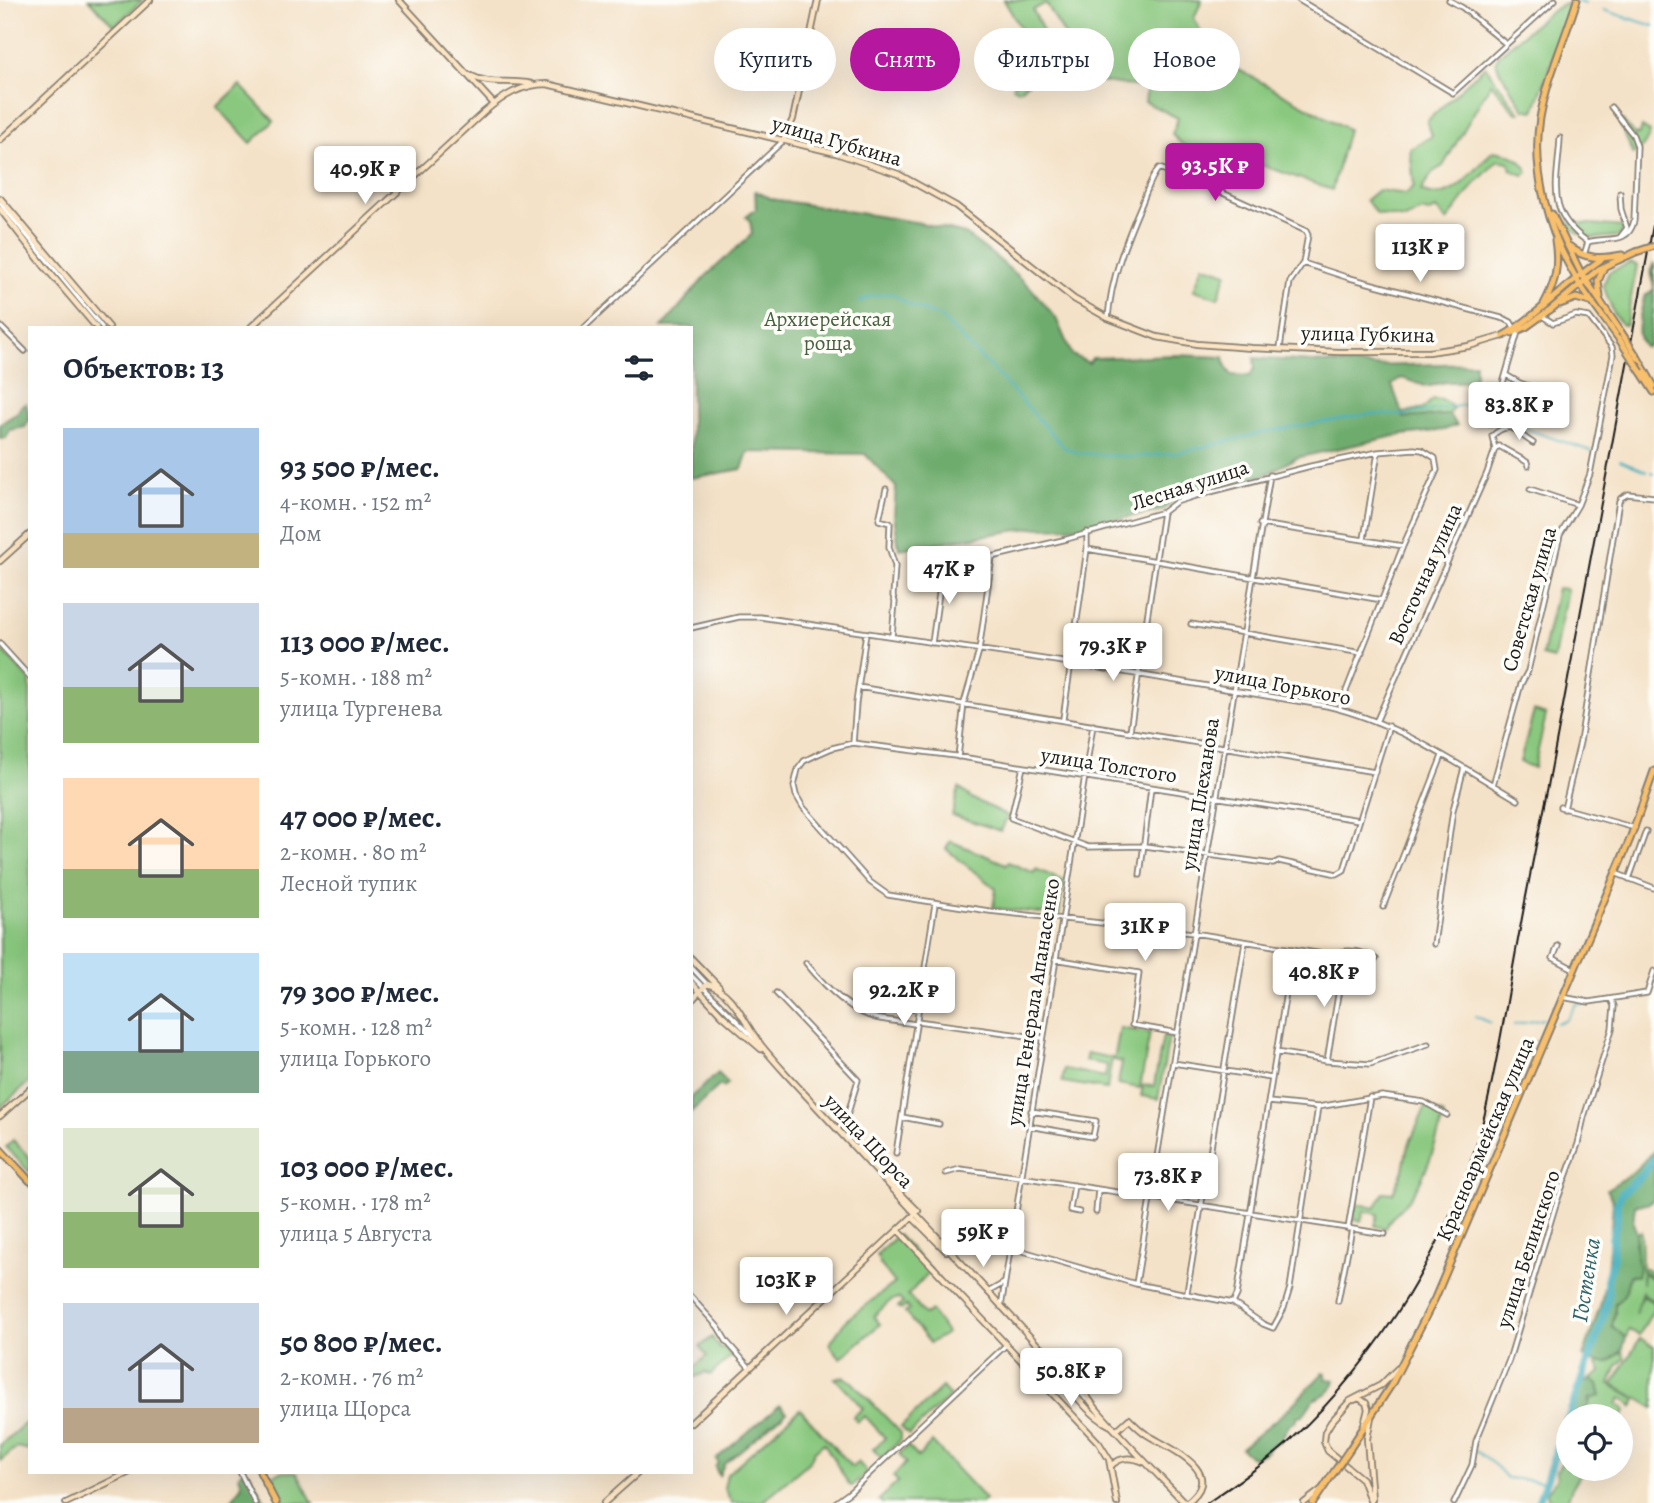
<!DOCTYPE html>
<html lang="ru">
<head>
<meta charset="utf-8">
<style>
  body { margin:0; font-family:Alegreya,serif; background:#f2f2f3; color:#1f2937; height:100vh; display:flex; flex-direction:column; font-size:26px; white-space:nowrap }
  * { box-sizing:border-box; margin:0 }
  p { font-size:23px; color:#747a83 }
  .icon { flex:none; width:38px; height:38px; fill:none; stroke:currentColor; stroke-width:2; stroke-linecap:round; stroke-linejoin:round }
  .map { position:relative; flex:1; overflow:hidden }
  .sheet { position:absolute; left:28px; top:326px; width:665px; height:1148px; display:flex; flex-direction:column; background:#fff; border-radius:0px; box-shadow:0 7px 28px #0002 }
  .sheet>* { flex:none }
  .top-card { position:absolute; left:714px; top:28px; width:665px; height:63px; display:flex; gap:14px }
  .buttons { position:absolute; left:1556px; top:1404px; display:grid; gap:14px }
  .buttons a { display:grid; place-items:center; width:77px; height:77px; border-radius:50%; background:#fff; box-shadow:0 7px 28px #0002; font-size:35px }
  .price { position:absolute; translate:-50% -60px; padding:0 16px; border-radius:7px; background:#fff; color:#222; font-size:23px; line-height:46px; filter:drop-shadow(0 2px 4px #0008) }
  .price::after { content:''; position:absolute; left:50%; top:42px; width:21px; height:16px; margin-left:-10px; background:inherit; clip-path:polygon(0 0,100% 0,50% 100%) }
  .price.selected { background:#b5179e; color:#fff }
  ul { padding:0; list-style:none }
  li { display:flex; align-items:center; gap:21px; height:175px; padding:0 35px }
  li span { display:grid; place-items:center; flex:none; width:196px; height:140px; border-radius:0px; color:#555 }
  li>.icon { margin-inline-start:auto }
  span .icon { width:84px; height:84px; fill:#fffc; stroke-width:1 }
  li b { font-size:30px }
  h2 { display:flex; justify-content:space-between; align-items:center; height:84px; padding:0 35px; font-size:30px }
  .tag { padding:0 24px; border-radius:32px; background:#fff; box-shadow:0 7px 28px #0002; font-size:24px; line-height:63px }
  .tag.selected { background:#b5179e; color:#fff }
  .map>svg:first-child { display:block }
  .green { fill:#89c87e; stroke:#52724d; stroke-width:2 }
  .forest { fill:#6eac6d; stroke:#456444; stroke-width:2 }
  .lines { fill:none; stroke-linecap:round; stroke-linejoin:round }
  .stream { stroke:#3cabb9; stroke-width:2 }
  .river { stroke:#3cabb9; stroke-width:8 }
  .street-casing { stroke:#887f72; stroke-width:7 }
  .secondary-casing { stroke:#887f72; stroke-width:8 }
  .primary-casing { stroke:#887f72; stroke-width:9 }
  .street { stroke:#fff; stroke-width:3.5 }
  .secondary { stroke:#fce5c4; stroke-width:4.5 }
  .primary { stroke:#f8bf6c; stroke-width:5 }
  .rail { stroke:#1c1c1c; stroke-width:2 }
  .primary-bridge-casing { stroke:#887f72; stroke-width:9; stroke-linecap:butt }
  .primary-bridge { stroke:#f8bf6c; stroke-width:5 }
  .labels { text-anchor:middle; dominant-baseline:central; stroke-width:7; stroke-linejoin:round; paint-order:stroke }
  .street-label { font-size:21px; fill:#1c1c1c; stroke:#fdfcf7 }
  .park-label { font-size:21px; fill:#486143; stroke:#fdfcf7 }
  .water-label { font-size:23px; font-style:italic; fill:#2c646a; stroke:#fdfcf7 }
</style>
</head>
<body>
<div class="map">
<svg width="1654" height="1503" viewBox="0 0 1654 1503">
  <rect width="100%" height="100%" fill="#fdfcf7"/>
  <filter id="ink" filterUnits="userSpaceOnUse"><feTurbulence type="fractalNoise" baseFrequency=".0143" numOctaves="2"/><feDisplacementMap in="SourceGraphic" scale="14" xChannelSelector="R" yChannelSelector="G"/><feConvolveMatrix kernelMatrix="1 2 1 2 8 2 1 2 1" color-interpolation-filters="sRGB"/></filter>
  <filter id="wash" filterUnits="userSpaceOnUse"><feTurbulence type="fractalNoise" baseFrequency=".00686" numOctaves="4" result="noise"/><feDisplacementMap in="SourceGraphic" scale="28" xChannelSelector="R" yChannelSelector="G"/><feGaussianBlur stdDeviation="1.57" result="paint"/><feColorMatrix in="noise" values="0 0 0 0 0 0 0 0 0 0 0 0 0 0 0 0 0 1.4 0 .05"/><feComposite in="paint" operator="in"/></filter>
  <g filter="url(#wash)">
    <rect width="100%" height="100%" fill="#f4e2c8"/>
    <path class="green" d="M89 0H143L114 26Z
      M1004 0H1202L1194 18 1213 56 1348 129 1332 190 1239 157 1229 181 1221 180C1220 164 1210 163 1199 157 1189 151 1179 142 1172 134L1178 118 1145 102 1147 88 1098 81 1089 67 1075 53 1046 3 1033 10 1055 56 1035 78 1018 90 1013 87 1029 43Z
      M1563 4 1569 6 1552 61 1534 111 1524 109 1499 70 1496 61 1499 55 1542 18Z
      M1485 66 1520 113H1516L1491 83 1443 166 1433 172 1421 191C1452 206 1473 171 1493 151 1508 153 1521 157 1528 172L1523 175 1511 170 1509 162 1498 160 1474 185 1447 221 1436 209 1428 213 1422 211 1405 219 1377 214 1366 200 1378 190 1406 194 1414 186 1410 149 1432 136 1427 121Z
      M240 85 274 121 251 143 217 107Z
      M1622 120 1635 135 1640 134 1642 127 1650 132C1647 141 1642 151 1633 154L1619 121Z
      M1567 222 1625 227 1619 236C1598 238 1581 242 1567 222Z
      M1630 263 1637 265 1626 325H1622L1614 314 1603 285 1609 272Z
      M1203 265 1227 273 1218 298 1194 290Z
      M1433 399C1442 399 1448 401 1453 408L1449 415 1404 418 1403 413 1424 408Z
      M1557 588 1567 589 1554 659 1542 656Z
      M0 648 30 680V1081L0 1108Z
      M1534 711 1546 715 1534 768 1520 762Z
      M959 788 973 799 1008 816 1001 831 952 815Z
      M950 841 1006 864 1008 862 1034 873 1036 869 1064 881 1059 915 993 908 996 889 946 849Z
      M1120 1028 1150 1033 1140 1088 1118 1084 1122 1062 1114 1060Z
      M1163 1036 1169 1037 1158 1099 1141 1096 1143 1085 1154 1086Z
      M1087 1053 1112 1058 1107 1089 1062 1082 1064 1069 1105 1077 1107 1065 1085 1061Z
      M1426 1106 1444 1115C1436 1143 1427 1175 1410 1198 1401 1209 1392 1215 1385 1228L1375 1226 1378 1214 1364 1211 1361 1221 1353 1220 1356 1203 1375 1208 1384 1192 1393 1193 1403 1170 1407 1149Z
      M13 1140 30 1158V1173L6 1147Z
      M1641 1231 1642 1270 1644 1268 1654 1274V1278L1642 1271V1284L1643 1273 1654 1280V1301L1643 1295 1642 1292 1635 1314 1642 1296 1654 1303V1309L1639 1335 1629 1330 1626 1338 1612 1326 1615 1313V1302C1626 1297 1627 1287 1629 1275L1637 1276C1640 1262 1635 1248 1637 1233Z
      M898 1235 931 1270 908 1295 925 1315 931 1311 947 1333 930 1343 905 1313 909 1310 906 1306 901 1310 898 1307 903 1303 898 1298 890 1301 874 1316 880 1324 841 1358 829 1345 846 1320 895 1283 880 1264 877 1254Z
      M712 1337 720 1349 724 1347 732 1356 710 1375 706 1372 693 1378 691 1370 707 1356 700 1347Z
      M1640 1338 1654 1346V1408L1613 1384Z
      M1622 1351 1625 1358 1617 1366 1610 1384 1636 1400 1632 1407 1628 1402 1621 1398 1617 1404 1624 1408 1625 1412 1621 1419 1620 1416H1580L1588 1406 1598 1384 1590 1379 1601 1372 1596 1362H1609Z
      M843 1377 852 1382 901 1433V1440L881 1458 873 1449 885 1438 865 1416 857 1422 853 1417 863 1408 835 1378Z
      M942 1387 950 1396 909 1435 901 1427Z
      M800 1409 852 1467 858 1462 867 1472 852 1486 849 1485 824 1443 815 1451 809 1462 762 1502 732 1503 724 1488 727 1474Z
      M30 1419V1450L17 1447 0 1461V1445Z
      M1568 1436V1468H1584L1572 1488 1566 1503H1549L1547 1492 1557 1478 1556 1472C1564 1464 1563 1447 1568 1436Z
      M932 1442 985 1499 981 1503H882L879 1500 898 1482 893 1476 906 1463 899 1454 908 1446 918 1457Z
      M280 1472H297L313 1503H285L271 1476Z"/>
    <path class="forest" d="M755 191 772 199 921 223 965 234 997 258 1031 288 1056 318 1072 355 1089 363 1092 358 1176 355 1224 357 1226 367 1232 375 1250 376 1255 368 1254 358 1373 366 1475 363V381C1456 383 1447 379 1428 387L1402 378 1392 385 1404 418 1449 415 1457 425 1444 430 1395 436 1296 458 1267 474 1173 501 1163 510 1081 527 1031 528 899 549 894 516 896 487 865 454 748 452 742 469 691 478V327H662L705 277 752 234 750 221 746 217 756 209Z
      M1654 263V308L1649 345 1645 347C1632 337 1642 311 1644 297L1654 289 1651 270Z
      M1483 378 1501 382 1503 386C1502 401 1505 418 1489 424L1475 413 1473 408 1481 393V382Z
      M26 403 30 420 25 427 10 430 6 438 0 439V424L17 413 22 405Z
      M718 1073 728 1083 724 1087 720 1085 691 1112V1097Z
      M1654 1151V1199L1647 1204 1635 1205 1633 1223 1637 1233 1635 1245 1639 1267 1637 1276 1629 1275C1627 1287 1626 1297 1615 1303V1313L1612 1326 1626 1338 1622 1351 1609 1362H1596L1583 1357 1601 1303 1607 1271 1613 1203 1607 1189 1631 1174Z
      M1323 1373H1326V1379L1335 1380C1333 1393 1324 1394 1314 1400 1310 1404 1307 1410 1303 1415L1297 1416V1420L1290 1424 1280 1441 1270 1446 1266 1452 1257 1457H1251L1241 1448 1286 1411Z
      M1590 1379 1598 1384 1601 1396 1589 1399 1588 1406 1580 1416H1570L1582 1383Z
      M780 1405 787 1412 724 1464 719 1476 715 1467 718 1463 716 1459Z
      M241 1472H249L266 1503H230L242 1484 239 1475Z"/>
    <g class="lines">
      <path class="stream" d="M1573 0 1585 4
        M1603 10 1654 26
        M859 302 869 297 891 293 910 305 940 317 999 376 1065 448 1078 453 1135 457 1178 453 1270 431 1369 414 1403 415 1465 405 1481 413
        M1497 423 1505 422 1591 451
        M1620 460 1646 471
        M1652 472 1654 473
        M1643 996 1654 991
        M1475 1016 1491 1023
        M1557 1023 1567 1019 1576 1004 1589 1003
        M1514 1025 1543 1019
        M1476 1451 1497 1467 1507 1478 1547 1482"/>
      <path class="river" d="M1569 1416 1603 1319 1608 1296 1607 1280 1613 1257 1612 1239 1617 1220V1203L1622 1193 1642 1175 1654 1159
        M1538 1503 1568 1417"/>
    </g>
  </g>
  <g filter="url(#ink)">
    <g class="lines">
      <g class="street-casing">
        <path id="street" d="M1299 0 1453 93 1555 0
          M1449 0 1463 8 1506 44
          M1560 138C1558 183 1544 211 1588 242
          M0 203 102 327
          M1620 237 1627 228 1621 209 1620 193
          M1588 242C1606 236 1628 246 1634 221L1637 146 1633 135 1611 107
          M1584 255 1588 242
          M1303 263 1346 277 1505 319 1511 322 1515 329
          M1108 318C1111 278 1126 240 1142 203 1147 191 1151 177 1159 168L1214 189 1306 231 1308 235 1303 263 1290 282 1280 348
          M0 326 25 351
          M585 327 783 141
          M1506 375 1520 383 1543 391
          M1501 390 1518 332
          M1495 449 1499 446 1527 462 1528 466
          M886 489 879 520 890 523 889 547 895 566 893 596 895 602 892 636
          M1530 489 1578 505
          M1260 524 1403 546
          M1364 539 1378 452
          M1087 549 1382 600
          M1191 624 1362 653
          M691 628 739 617H760L1070 663 1327 706C1397 722 1457 764 1518 800
          M932 643 943 565 947 562 992 557 1067 539 1163 512 1176 502 1195 496 1311 466 1378 452 1414 449 1422 450 1435 458 1437 470 1403 546 1339 709
          M0 644 30 677
          M858 687 1375 772
          M1063 719 1087 549V532
          M1376 722 1487 473 1495 449 1492 436C1511 419 1515 432 1533 443
          M1130 731 1163 512
          M853 743 856 703 866 633
          M958 757 964 703 979 651 992 557
          M1023 767 1011 818 1088 847 1145 846 1273 864 1279 861 1337 874 1344 870 1389 726
          M1493 785 1521 684 1528 671 1560 535 1578 505 1590 474 1613 355 1612 347 1589 317 1576 315 1553 323 1542 316
          M1560 807 1635 828
          M1564 809 1580 742 1619 501 1621 498 1628 494 1654 497
          M1615 873 1654 888
          M1140 875 1151 788
          M1629 879 1646 831
          M1383 907 1442 756
          M1434 944 1453 810 1464 768
          M1558 946 1553 958 1574 969
          M1341 957 1194 933 989 911 888 895 870 882 803 807 796 795 794 786 798 769 804 761 816 755 832 748 853 743 955 756 1359 820
          M1341 957V952C1354 949 1365 953 1376 959
          M1055 959 1139 973 1132 1025 1178 1033
          M806 963C823 984 848 1011 876 1018 889 1021 903 1022 916 1024
          M691 967 707 984
          M882 974C892 995 896 1002 918 1011
          M691 975 756 1040
          M776 993 858 1080 848 1113 837 1130
          M1562 997 1589 1002 1647 993 1654 971
          M917 1021 1042 1038
          M1276 1052 1327 1061 1370 1064 1428 1044
          M1327 1061 1343 965 1341 957
          M1173 1063 1271 1078
          M1269 1102 1318 1107 1382 1096 1424 1102 1447 1115
          M902 1117 939 1124
          M1029 1126 1093 1137 1096 1121 1031 1111
          M896 1153 935 904
          M946 1173 960 1169 1021 1177 1385 1234
          M1074 1185 1070 1210 1079 1212
          M1096 1212 1098 1189
          M1348 1229 1370 1097
          M1009 1247 1136 1284 1233 1303 1263 1324 1273 1328 1284 1308 1290 1288 1318 1107
          M1136 1284 1270 475
          M988 1292 1004 1283
          M1187 1292 1245 942
          M691 1297 718 1327 727 1342 750 1368
          M1338 1301 1352 1229
          M1233 1303 1237 1295 1293 949
          M1001 1307 1093 725
          M1060 1371 1086 1399
          M240 1472 255 1503
          M835 1503 850 1492 1006 1345
          M1454 1503 1472 1465 1476 1441 1509 1360 1556 1204 1578 1144 1584 1117 1612 1029 1614 1006 1611 999"/>
      </g>
      <g class="secondary-casing">
        <path id="secondary" d="M399 0 494 104
          M469 75C490 86 509 79 532 84
          M0 140 150 0
          M783 141 793 119 818 0
          M0 198 109 327
          M0 209 45 267 96 327
          M251 327 484 112C503 96 522 84 547 84L836 153 898 174 956 206 1074 299 1108 318 1157 337 1197 344 1252 348 1339 352H1429L1469 346 1503 336
          M0 561 30 534
          M691 958 719 987
          M691 982 722 1015 761 1049
          M691 1001 707 984C734 991 744 1024 761 1045 769 1055 778 1065 787 1075L1032 1339C1039 1347 1048 1355 1054 1364 1069 1388 1087 1415 1113 1427
          M0 1116 30 1089
          M857 1148 909 1202 911 1209
          M909 1202 918 1211 913 1216
          M912 1217 946 1251
          M898 1230 1099 1443 1109 1459 1117 1503
          M1041 1347C1069 1365 1079 1388 1099 1412 1126 1443 1156 1473 1185 1503
          M1354 1400 1359 1398 1366 1403 1368 1409 1364 1425
          M1371 1417 1367 1439 1372 1499
          M691 1423 912 1217
          M1117 1430 1129 1419C1135 1425 1140 1430 1146 1434 1170 1449 1229 1472 1186 1503
          M1111 1466C1121 1456 1132 1457 1144 1462
          M66 1503 130 1472
          M604 1503 639 1472
          M1304 1503 1321 1490
          M1371 1503 1362 1479 1328 1451 1324 1442 1325 1432 1331 1422 1350 1401 1381 1385 1397 1369"/>
      </g>
      <g class="primary-casing">
        <path id="primary" d="M1577 0C1565 39 1547 78 1540 118 1531 171 1549 233 1576 278 1588 299 1605 319 1619 339
          M1552 214 1581 273 1621 332
          M1569 246C1585 260 1602 259 1622 255
          M1600 297 1598 281 1604 267
          M1544 304C1556 282 1559 264 1555 240
          M1560 304 1576 298 1593 303
          M1550 310 1599 269 1636 252
          M1512 333 1526 327 1551 309
          M1503 336C1539 315 1567 282 1602 259
          M1638 358 1654 386
          M1641 372 1654 392
          M0 1149 30 1181
          M1349 1450 1391 1385 1435 1298 1630 839 1654 771
          M260 1472 276 1503
          M1313 1503 1334 1472"/>
      </g>
      <use href="#street" class="street"/>
      <use href="#secondary" class="secondary"/>
      <use href="#primary" class="primary"/>
      <path class="rail" d="M1207 1503C1236 1483 1266 1463 1291 1440 1382 1355 1449 1244 1482 1125 1495 1075 1503 1024 1512 973 1523 911 1535 848 1548 786 1585 598 1619 409 1654 220"/>
      <g class="primary-bridge-casing">
        <path id="primary-bridge" d="M1636 252 1654 246
          M1621 332 1638 358
          M1619 339 1641 372
          M1334 1472 1349 1450"/>
      </g>
      <use href="#primary-bridge" class="primary-bridge"/>
    </g>
  </g>
  <g class="labels">
    <g class="street-label">
      <text transform="translate(837 141) rotate(16)">улица Губкина</text>
      <text transform="translate(1368 334) rotate(1)">улица Губкина</text>
      <text transform="translate(1190 485) rotate(-18)">Лесная улица</text>
      <text transform="translate(1425 574) rotate(-66)">Восточная улица</text>
      <text transform="translate(1529 599) rotate(-74)">Советская улица</text>
      <text transform="translate(1283 685) rotate(11)">улица Горького</text>
      <text transform="translate(1109 765) rotate(9)">улица Толстого</text>
      <text transform="translate(1200 794) rotate(-81)">улица Плеханова</text>
      <text transform="translate(1033 1002) rotate(-81)">улица Генерала Апанасенко</text>
      <text transform="translate(1485 1139) rotate(-67)">Красноармейская улица</text>
      <text transform="translate(869 1141) rotate(47)">улица Щорса</text>
      <text transform="translate(1528 1249) rotate(-72)">улица Белинского</text>
    </g>
    <g class="park-label">
      <text x="828" y="319">Архиерейская<tspan x="828" dy="24">роща</tspan></text>
    </g>
    <g class="water-label">
      <text transform="translate(1586 1280) rotate(-81)">Гостенка</text>
    </g>
  </g>
</svg>
<div class="buttons">
<a><svg class="icon" aria-label="locate" viewBox="0 0 24 24"><circle cx="12" cy="12" r="6"/><path d="M12 2v4M12 18v4M2 12h4M18 12h4"/></svg></a>
</div>
<b class="price selected" style="left:1215px;top:203px">93.5K ₽</b>
<b class="price" style="left:365px;top:206px">40.9K ₽</b>
<b class="price" style="left:1420px;top:284px">113K ₽</b>
<b class="price" style="left:1519px;top:442px">83.8K ₽</b>
<b class="price" style="left:949px;top:606px">47K ₽</b>
<b class="price" style="left:1113px;top:683px">79.3K ₽</b>
<b class="price" style="left:1145px;top:963px">31K ₽</b>
<b class="price" style="left:1324px;top:1009px">40.8K ₽</b>
<b class="price" style="left:904px;top:1027px">92.2K ₽</b>
<b class="price" style="left:1168px;top:1213px">73.8K ₽</b>
<b class="price" style="left:983px;top:1269px">59K ₽</b>
<b class="price" style="left:786px;top:1317px">103K ₽</b>
<b class="price" style="left:1071px;top:1408px">50.8K ₽</b>
<div class="top-card">
<a class="tag">Купить</a>
<a class="tag selected">Снять</a>
<a class="tag">Фильтры</a>
<a class="tag">Новое</a>
</div>
<section class="sheet">
<h2>Объектов: 13<svg class="icon" aria-label="filters" viewBox="0 0 24 24"><path d="M4 7h16M4 17h16"/><circle cx="9" cy="7" r="2"/><circle cx="15" cy="17" r="2"/></svg></h2>
<ul>
<li><span style="background:linear-gradient(#a9c7e8 75%,#c2b280 0)"><svg class="icon" aria-label="home" viewBox="0 0 24 24"><path d="M3 11l9-7 9 7M6 9v11h12V9"/></svg></span><div><b>93 500 ₽/мес.</b><p>4-комн. · 152 m²</p><p>Дом</p></div></li>
<li><span style="background:linear-gradient(#c9d6e8 60%,#8fb573 0)"><svg class="icon" aria-label="home" viewBox="0 0 24 24"><path d="M3 11l9-7 9 7M6 9v11h12V9"/></svg></span><div><b>113 000 ₽/мес.</b><p>5-комн. · 188 m²</p><p>улица Тургенева</p></div></li>
<li><span style="background:linear-gradient(#ffd9b3 65%,#8fb573 0)"><svg class="icon" aria-label="home" viewBox="0 0 24 24"><path d="M3 11l9-7 9 7M6 9v11h12V9"/></svg></span><div><b>47 000 ₽/мес.</b><p>2-комн. · 80 m²</p><p>Лесной тупик</p></div></li>
<li><span style="background:linear-gradient(#bfe0f5 70%,#7fa58c 0)"><svg class="icon" aria-label="home" viewBox="0 0 24 24"><path d="M3 11l9-7 9 7M6 9v11h12V9"/></svg></span><div><b>79 300 ₽/мес.</b><p>5-комн. · 128 m²</p><p>улица Горького</p></div></li>
<li><span style="background:linear-gradient(#dfe7d0 60%,#8fb573 0)"><svg class="icon" aria-label="home" viewBox="0 0 24 24"><path d="M3 11l9-7 9 7M6 9v11h12V9"/></svg></span><div><b>103 000 ₽/мес.</b><p>5-комн. · 178 m²</p><p>улица 5 Августа</p></div></li>
<li><span style="background:linear-gradient(#c9d6e8 75%,#b9a48a 0)"><svg class="icon" aria-label="home" viewBox="0 0 24 24"><path d="M3 11l9-7 9 7M6 9v11h12V9"/></svg></span><div><b>50 800 ₽/мес.</b><p>2-комн. · 76 m²</p><p>улица Щорса</p></div></li>
</ul>
</section>
</div>
</body>
</html>
